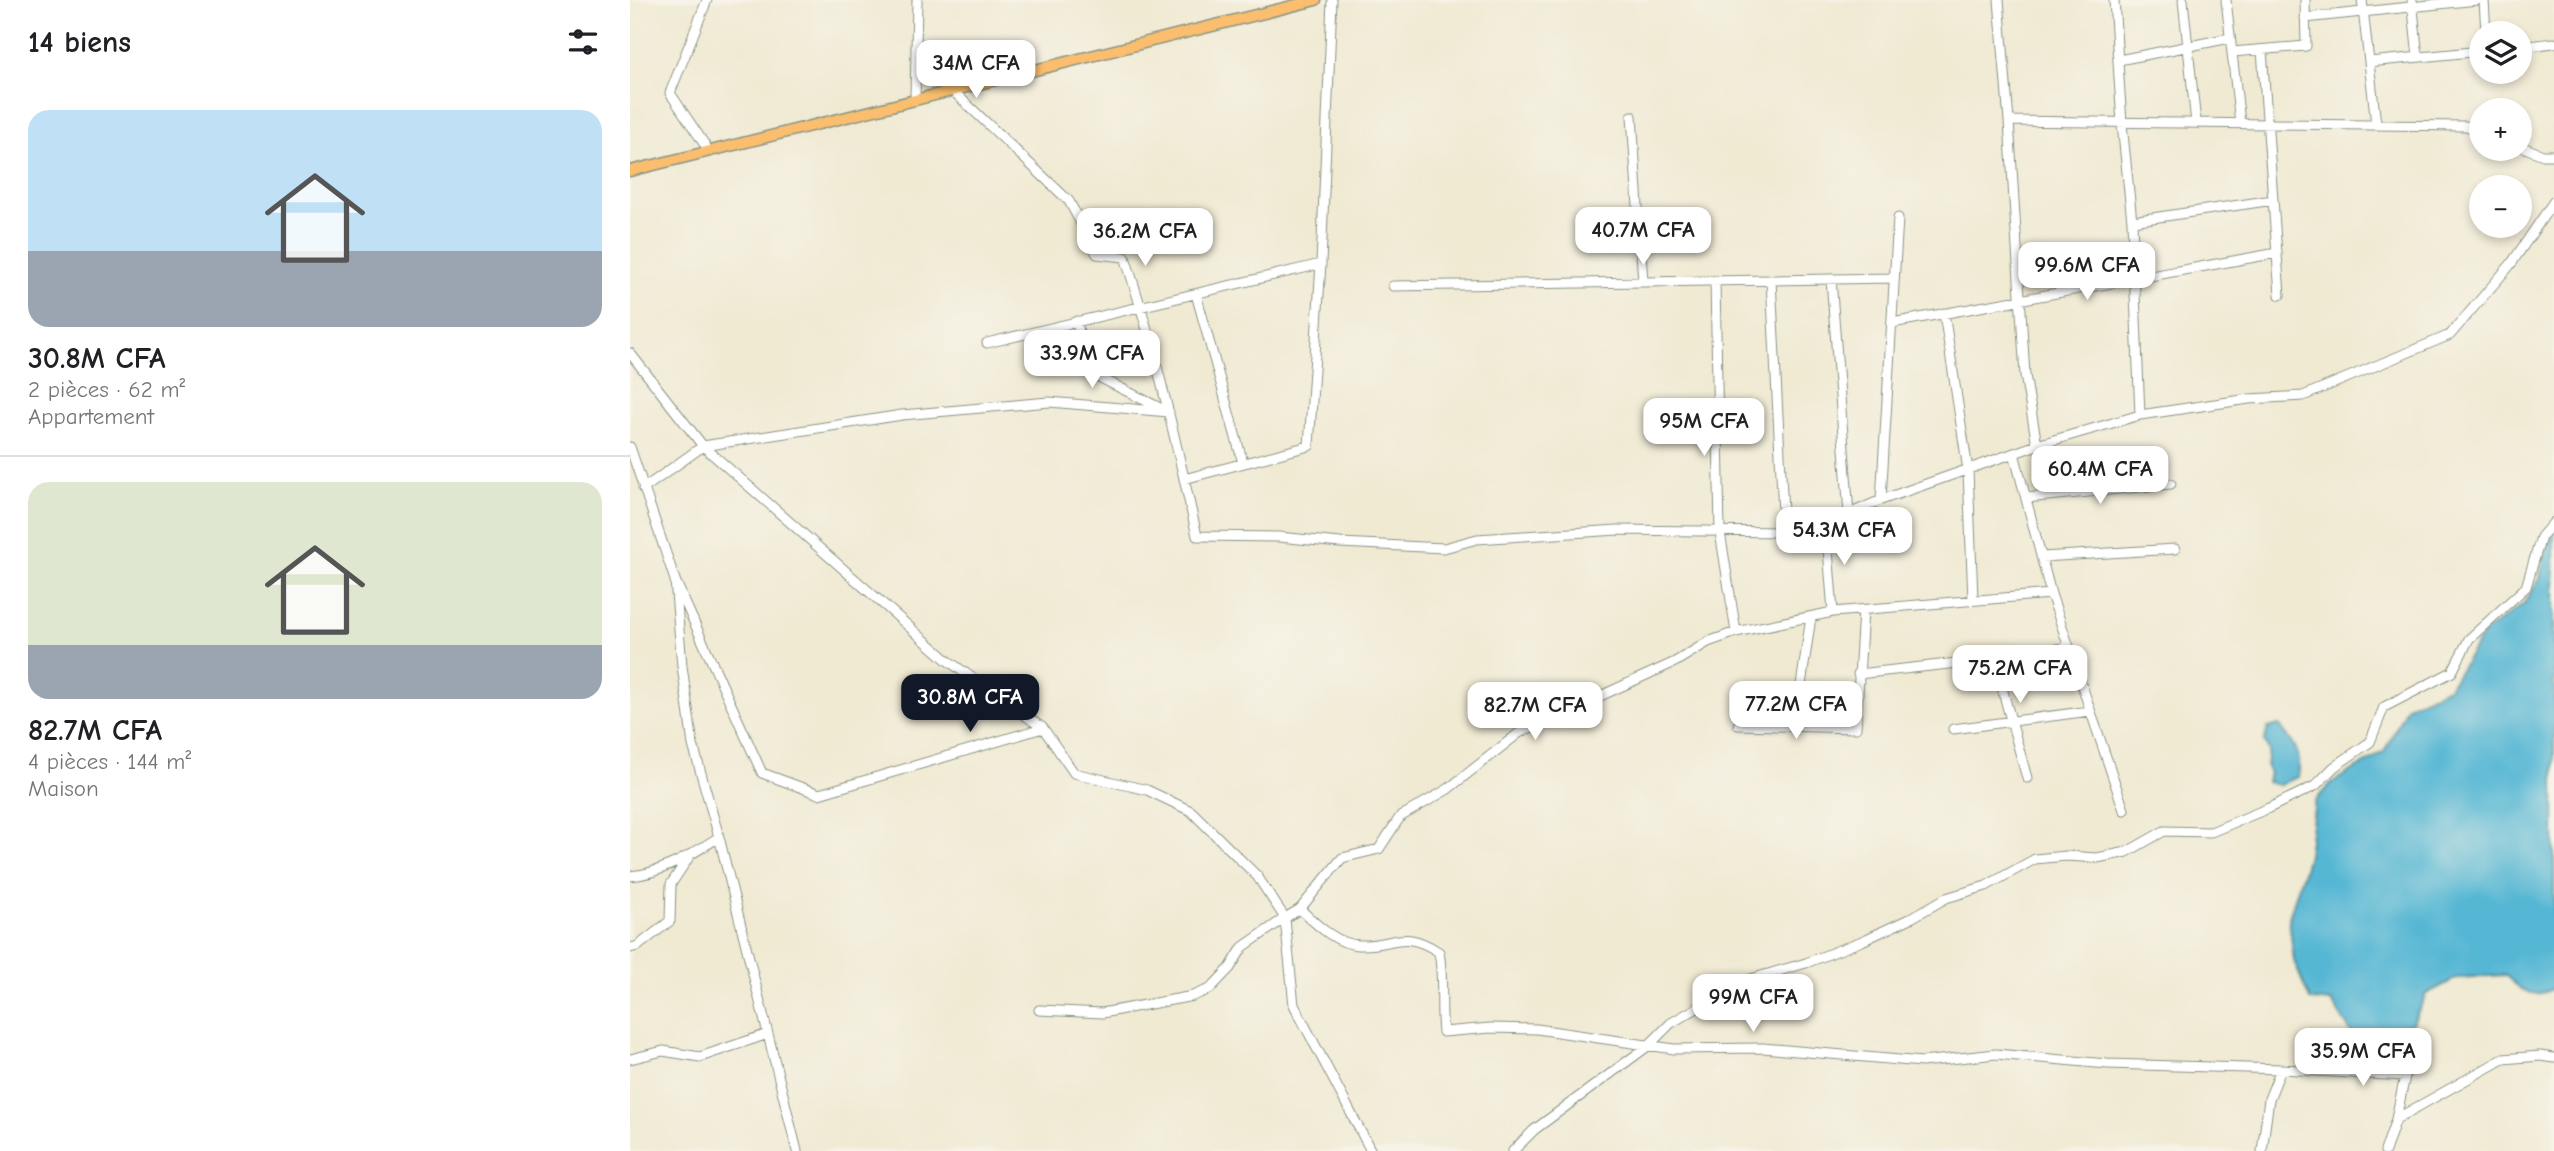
<!DOCTYPE html>
<html lang="fr">
<head>
<meta charset="utf-8">
<style>
  body { margin:0; font-family:"Comic Neue",sans-serif; background:#f6f6f6; color:#202124; height:100vh; display:flex; flex-direction:column; font-size:26px; white-space:nowrap }
  * { box-sizing:border-box; margin:0 }
  p { font-size:23px; color:#757577 }
  .icon { flex:none; width:38px; height:38px; fill:none; stroke:currentColor; stroke-width:2; stroke-linecap:round; stroke-linejoin:round }
  .map { position:relative; flex:1; overflow:hidden }
  .panel { display:flex; flex-direction:column; background:#fff; width:630px }
  .panel>* { flex:none }
  .buttons { position:absolute; left:1839px; top:21px; display:grid; gap:14px }
  .buttons a { display:grid; place-items:center; width:63px; height:63px; border-radius:50%; background:#fff; box-shadow:0 4px 10px #0003; font-size:35px }
  .price { position:absolute; translate:-50% -60px; padding:0 16px; border-radius:14px; background:#fff; color:#222; font-size:23px; line-height:46px; filter:drop-shadow(0 2px 4px #0008) }
  .price::after { content:''; position:absolute; left:50%; top:42px; width:21px; height:16px; margin-left:-10px; background:inherit; clip-path:polygon(0 0,100% 0,50% 100%) }
  .price.selected { background:#111827; color:#fff }
  ul { padding:0; list-style:none }
  li { display:grid; align-content:center; gap:14px; height:371px; padding:0 28px }
  li+li { border-top:2px solid #e0e0e0 }
  li span { display:grid; place-items:center; height:217px; border-radius:21px; color:#555 }
  li>.icon { margin-inline-start:auto }
  span .icon { width:126px; height:126px; fill:#fffc; stroke-width:1 }
  li b { font-size:30px }
  h2 { display:flex; justify-content:space-between; align-items:center; height:84px; padding:0 28px; font-size:30px }
  main { display:flex; flex:1; min-height:0 }
  .map>svg:first-child { display:block }
  .water { fill:#56b7d4; stroke:#3a7a84; stroke-width:2 }
  .lines { fill:none; stroke-linecap:round; stroke-linejoin:round }
  .minor-casing { stroke:#889484; stroke-width:11 }
  .major-casing { stroke:#889484; stroke-width:13 }
  .minor { stroke:#fff; stroke-width:9 }
  .major { stroke:#fabe6e; stroke-width:10 }
</style>
</head>
<body>
<main>
<section class="panel">
<h2>14 biens<svg class="icon" aria-label="filters" viewBox="0 0 24 24"><path d="M4 7h16M4 17h16"/><circle cx="9" cy="7" r="2"/><circle cx="15" cy="17" r="2"/></svg></h2>
<ul>
<li><span style="background:linear-gradient(#bfe0f5 65%,#9aa5b1 0)"><svg class="icon" aria-label="home" viewBox="0 0 24 24"><path d="M3 11l9-7 9 7M6 9v11h12V9"/></svg></span><div><b>30.8M CFA</b><p>2 pièces · 62 m²</p><p>Appartement</p></div></li>
<li><span style="background:linear-gradient(#dfe7d0 75%,#9aa5b1 0)"><svg class="icon" aria-label="home" viewBox="0 0 24 24"><path d="M3 11l9-7 9 7M6 9v11h12V9"/></svg></span><div><b>82.7M CFA</b><p>4 pièces · 144 m²</p><p>Maison</p></div></li>
</ul>
</section>
<div class="map">
<svg width="1924" height="1151" viewBox="0 0 1924 1151">
  <rect width="100%" height="100%" fill="#f7f3e8"/>
  <filter id="ink" filterUnits="userSpaceOnUse"><feTurbulence type="fractalNoise" baseFrequency=".0143" numOctaves="2"/><feDisplacementMap in="SourceGraphic" scale="14" xChannelSelector="R" yChannelSelector="G"/><feConvolveMatrix kernelMatrix="1 2 1 2 8 2 1 2 1" color-interpolation-filters="sRGB"/></filter>
  <filter id="wash" filterUnits="userSpaceOnUse"><feTurbulence type="fractalNoise" baseFrequency=".00686" numOctaves="4" result="noise"/><feDisplacementMap in="SourceGraphic" scale="28" xChannelSelector="R" yChannelSelector="G"/><feGaussianBlur stdDeviation="1.57" result="paint"/><feColorMatrix in="noise" values="0 0 0 0 0 0 0 0 0 0 0 0 0 0 0 0 0 1.4 0 .05"/><feComposite in="paint" operator="in"/></filter>
  <g filter="url(#wash)">
    <rect width="100%" height="100%" fill="#f0ead3"/>
    <path class="water" d="M1924 531V988C1901 1000 1892 991 1875 975L1827 978 1796 994 1783 1022 1755 1040 1725 1039 1702 1002 1680 1000 1664 961 1659 918 1678 855 1685 801 1701 783 1754 752 1777 706 1818 688 1854 633 1894 603 1910 578 1917 538Z
      M1649 725C1663 742 1673 753 1668 777L1648 785 1637 782 1640 774 1636 765 1639 750 1634 742 1638 728Z"/>
  </g>
  <g filter="url(#ink)">
    <g class="lines">
      <g class="minor-casing">
        <path id="minor" d="M77 0 40 93 79 151
          M1369 0 1379 121 1395 375 1407 445
          M1484 0 1492 124 1502 221 1510 415
          M1553 0 1566 123
          M1596 0 1610 123
          M1732 0 1746 124
          M1782 0 1788 57
          M1854 0 1856 33
          M1675 18 1847 0
          M1890 47 1924 43
          M1632 50 1650 295
          M1602 52 1676 46 1675 0
          M1489 60 1600 38
          M1739 62 1852 51
          M322 90 439 201 467 254 495 257C525 348 546 442 567 536L649 537 710 543 814 548 847 539 988 530 1154 532 1196 524 1251 500 1407 445 1510 415 1619 399 1673 396 1820 335 1881 264 1924 201
          M285 100 287 0
          M1002 116 1013 282
          M1379 121 1836 126 1852 131
          M1890 146 1913 155H1924
          M1502 221 1643 200
          M1201 279 1219 514
          M1141 280 1154 532
          M1085 281 1090 532 1106 632
          M763 286 1264 278
          M566 294 613 463
          M1314 313 1338 470 1343 600
          M447 321 455 370 534 410
          M1262 323 1647 253
          M357 343 691 264
          M0 353 73 446 13 489
          M0 447 45 580 52 666 63 745 89 837 167 1151
          M1384 453 1421 594 1494 810
          M554 479 679 446 691 264 702 0
          M1396 498 1541 484
          M1251 500 1268 218
          M1196 524 1203 612
          M1412 557 1545 549
          M45 580 132 773 189 794 413 728 444 773 517 790 561 811 627 876 655 918 613 947 600 968 580 989 563 996 472 1013 409 1010
          M1364 659 1397 778
          M1228 674 1364 659 1439 647
          M1108 725 1226 728 1233 610
          M1165 726 1181 617
          M413 728 317 660 73 446 272 415 419 402 539 412
          M1323 729 1460 711
          M0 876C32 874 62 854 89 837
          M670 909C686 924 707 945 730 945 765 946 772 928 809 952 814 979 810 1005 813 1032L860 1028 907 1029 1044 1049 1133 1048 1292 1062 1366 1054 1477 1064 1651 1069 1775 1076 1766 1119 1755 1151
          M0 948 8 946 40 921 41 884 61 854
          M0 1059 33 1051 70 1057 138 1034
          M1766 1119 1873 1059 1910 1056 1924 1058
          M741 1151 664 1005 656 929 655 918 670 909 712 858 749 849 770 817 818 789 889 733 1045 662 1078 642 1106 632 1203 612 1421 594
          M883 1151 904 1130 1018 1046 1041 1023 1114 981 1176 963 1232 941 1281 918 1316 898 1356 886 1405 859 1436 856 1467 858 1497 852 1534 831 1581 832 1639 808 1685 786 1704 767 1740 742 1754 707 1822 672 1839 639 1896 587 1911 537 1924 522
          M1632 1151 1639 1099 1651 1069"/>
      </g>
      <g class="major-casing">
        <path id="major" d="M0 171 686 0"/>
      </g>
      <use href="#minor" class="minor"/>
      <use href="#major" class="major"/>
    </g>
  </g>
</svg>
<div class="buttons">
<a><svg class="icon" aria-label="layers" viewBox="0 0 24 24"><path d="M12 4l9 5-9 5-9-5zM3 14l9 5 9-5"/></svg></a>
<a>+</a>
<a>−</a>
</div>
<b class="price" style="left:346px;top:100px">34M CFA</b>
<b class="price" style="left:1013px;top:267px">40.7M CFA</b>
<b class="price" style="left:515px;top:268px">36.2M CFA</b>
<b class="price" style="left:1457px;top:302px">99.6M CFA</b>
<b class="price" style="left:462px;top:390px">33.9M CFA</b>
<b class="price" style="left:1074px;top:458px">95M CFA</b>
<b class="price" style="left:1470px;top:506px">60.4M CFA</b>
<b class="price" style="left:1214px;top:567px">54.3M CFA</b>
<b class="price" style="left:1390px;top:705px">75.2M CFA</b>
<b class="price selected" style="left:340px;top:734px">30.8M CFA</b>
<b class="price" style="left:1166px;top:741px">77.2M CFA</b>
<b class="price" style="left:905px;top:742px">82.7M CFA</b>
<b class="price" style="left:1123px;top:1034px">99M CFA</b>
<b class="price" style="left:1733px;top:1088px">35.9M CFA</b>
</div>
</main>
</body>
</html>
